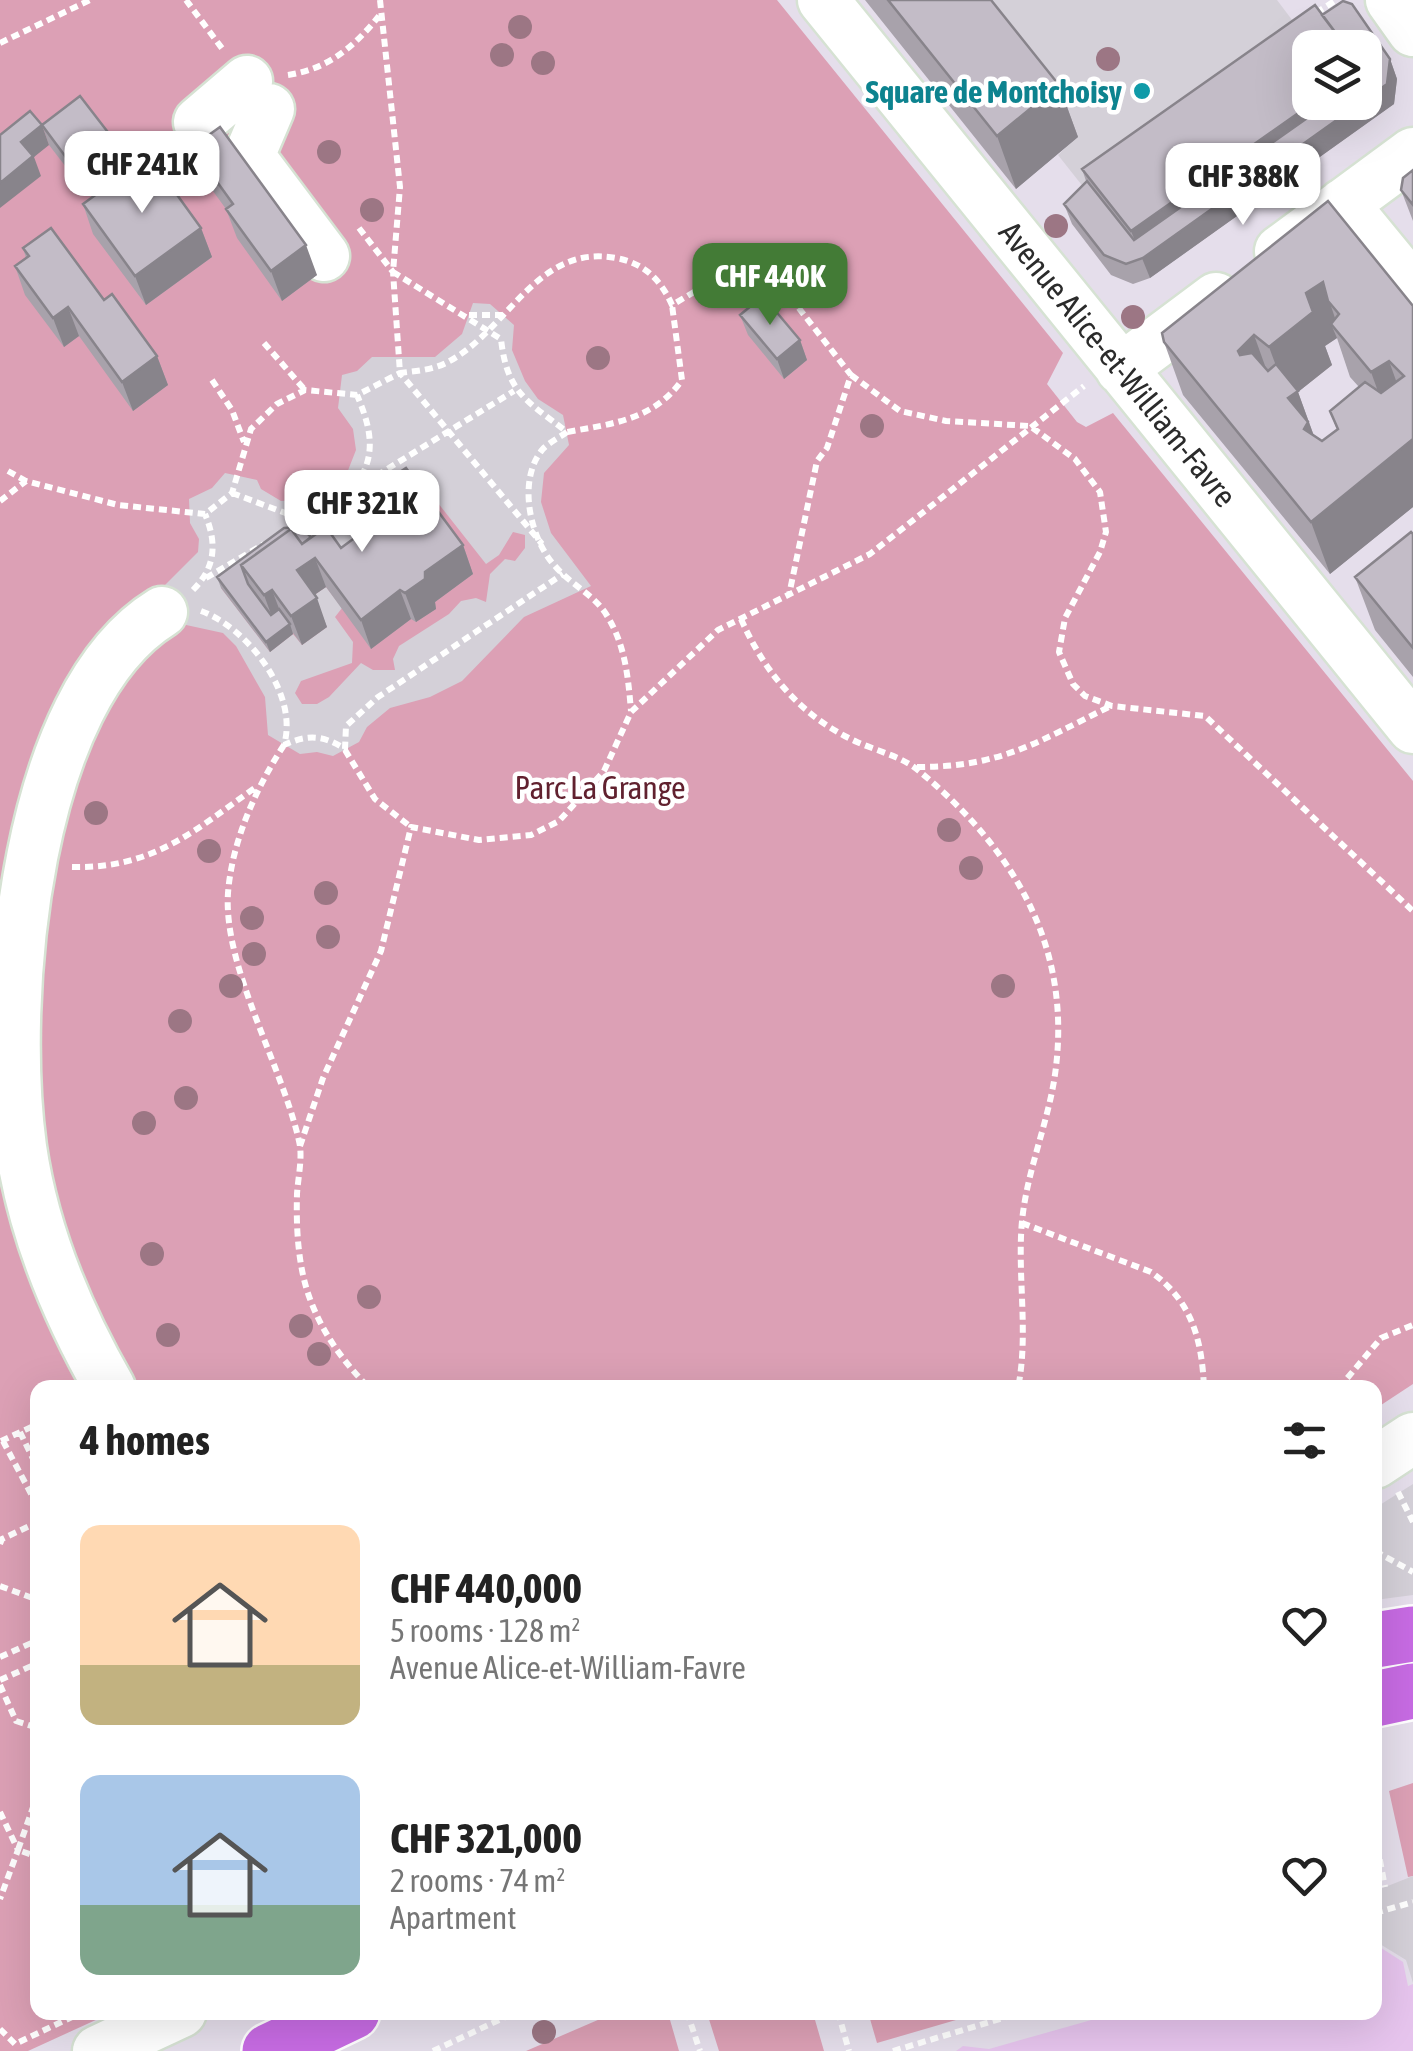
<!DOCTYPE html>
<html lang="en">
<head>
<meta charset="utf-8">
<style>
  body { margin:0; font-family:"Asap Condensed",sans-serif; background:#f2f2f2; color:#222; height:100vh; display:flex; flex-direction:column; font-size:38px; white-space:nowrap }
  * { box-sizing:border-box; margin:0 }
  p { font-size:32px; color:#767676 }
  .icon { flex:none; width:55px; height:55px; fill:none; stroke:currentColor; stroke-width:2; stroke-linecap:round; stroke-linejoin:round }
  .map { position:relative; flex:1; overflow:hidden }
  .side { position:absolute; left:30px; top:1380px; width:1352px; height:640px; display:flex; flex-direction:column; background:#fff; border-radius:20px; box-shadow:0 10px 40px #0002 }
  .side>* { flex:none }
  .tools { position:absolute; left:1292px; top:30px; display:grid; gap:20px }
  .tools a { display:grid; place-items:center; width:90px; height:90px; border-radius:20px; background:#fff; box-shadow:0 10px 40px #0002; font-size:50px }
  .price { position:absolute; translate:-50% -85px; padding:0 22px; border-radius:20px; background:#fff; color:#222; font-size:32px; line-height:65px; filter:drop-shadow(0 2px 5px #0008) }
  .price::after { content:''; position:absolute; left:50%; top:60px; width:30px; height:22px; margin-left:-15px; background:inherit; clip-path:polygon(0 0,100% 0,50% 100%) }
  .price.current { background:#437b36; color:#fff }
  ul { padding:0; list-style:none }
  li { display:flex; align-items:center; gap:30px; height:250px; padding:0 50px }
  li span { display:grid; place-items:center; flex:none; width:280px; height:200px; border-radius:20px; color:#555 }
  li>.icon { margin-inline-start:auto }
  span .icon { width:120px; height:120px; fill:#fffc; stroke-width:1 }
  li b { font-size:42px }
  h2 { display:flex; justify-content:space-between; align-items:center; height:120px; padding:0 50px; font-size:42px }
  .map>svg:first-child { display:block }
  .green { fill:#dca0b5 }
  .sand { fill:#e6c4ed }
  .plaza { fill:#d4d0d8; fill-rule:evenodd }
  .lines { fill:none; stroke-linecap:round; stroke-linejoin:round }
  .minor-casing { stroke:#d6e2d3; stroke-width:55 }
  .major-casing { stroke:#fff; stroke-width:60 }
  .path { stroke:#fff; stroke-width:6; stroke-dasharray:8 5; stroke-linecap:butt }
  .minor { stroke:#fff; stroke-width:50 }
  .major { stroke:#c76be3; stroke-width:55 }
  .tree { fill:#9c7684 }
  .wall { fill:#a8a2ab; fill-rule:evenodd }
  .shaded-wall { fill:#88848b }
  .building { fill:#c3bcc7; stroke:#88848b; stroke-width:2.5; fill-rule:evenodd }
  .culture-dot { fill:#0f9aa8; stroke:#fff; stroke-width:4 }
  .labels { text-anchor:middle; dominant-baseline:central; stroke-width:9; stroke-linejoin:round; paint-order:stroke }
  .culture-label { font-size:32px; font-weight:bold; fill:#0d838f; stroke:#fff; text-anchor:end }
  .street-label { font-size:32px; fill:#2b2b2b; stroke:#fff }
  .park-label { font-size:32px; fill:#61212f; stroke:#fff }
</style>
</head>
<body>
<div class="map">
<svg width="1413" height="2051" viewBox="0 0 1413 2051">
  <rect width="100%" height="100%" fill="#e5deeb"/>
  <path class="green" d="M0 0H777L1063 353 1047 384 1077 422 1086 427 1113 413 1413 781V1384L1375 1409V1388H38V2012L111 2013 28 2051H0Z
    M1413 1783V1876L1408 1877 1389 1791Z
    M868 2012H980V2013L877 2043Z
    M614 2013H668L679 2051H526Z
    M707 2013H813L824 2051H719Z"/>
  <path class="sand" d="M1375 1944 1403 1962 1408 1986 1413 1984V2051H956L963 2046 989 2049 1116 2013 1375 2012Z"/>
  <path class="plaza" d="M968 0H1277L1311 45 1092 198 1058 155 1077 137Z
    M473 303 490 304 514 325 512 350 525 381 538 399 563 415 569 445 544 473 541 502 551 533 591 586 524 617 462 681 430 697 390 708 367 727 359 742 333 756 317 752 300 754 268 735 265 697 236 646 223 633 177 623 146 604 198 552 199 539 190 523 189 499 212 488 225 473 257 480 261 489 281 501 307 499 333 486 347 473 356 450 353 429 338 408 342 375 357 371 372 357H435L462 334ZM423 484 486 564 499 555 513 532 525 535V548L515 561 505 559 490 574 486 602 476 598 461 601 449 614 399 646 393 659 395 670H373L361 663 329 697 317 704H302L295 693 301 681 352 663 353 642 335 617 342 608 326 587 307 600 327 627 302 645 293 634 270 652 221 588 297 536 317 545 329 561 345 554 350 561 361 552 370 563 392 548 384 535 394 528 389 522 414 499 410 491Z
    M1413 1484V1595L1375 1600V1508Z
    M1413 1876V1983L1406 1960 1375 1941V1891Z"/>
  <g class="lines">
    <g class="minor-casing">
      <path id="minor" d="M823 0 1413 728
        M1391 0 1413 31
        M269 109 249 156 324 256
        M199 122 247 81
        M1343 204 1413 289
        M1280 251 1413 153
        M1121 369 1216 298
        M110 1388C67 1313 33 1232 21 1147 1 1000 24 697 162 612
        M1375 1463 1413 1438
        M98 2051 181 2012"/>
    </g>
    <g class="major-casing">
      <path id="major" d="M1375 1640 1413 1634
        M1375 1699 1413 1691
        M270 2051 352 2012"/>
    </g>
    <path class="path" d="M186 0 224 51
      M380 0 400 187 393 272 501 339C507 393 527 401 567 432 611 424 654 420 682 380L672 305
      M1316 13 1336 0
      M0 43 90 0
      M288 75C328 69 354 47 379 16
      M359 228 393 272 400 373C415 371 432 370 446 363 508 332 536 243 616 258 644 263 661 280 672 305L723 275H735L756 306 787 293 851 375 827 448 817 461 789 595
      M469 315H502
      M264 343 305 390
      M851 375 900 411 946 421 1030 426 1075 459 1100 492 1106 532 1100 552 1065 618 1059 652 1073 684 1085 696 1112 706 1205 716 1413 911
      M212 380 232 410 244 442
      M567 432C560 437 548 443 542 450 517 481 530 539 555 566 570 584 593 594 606 614 625 644 628 675 631 711
      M8 471 26 481
      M354 487C378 457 371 428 357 395
      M232 493 288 514 318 508
      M0 501 26 481 118 505 205 514 232 493 251 429 277 404 305 390 357 395 400 373 542 544
      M288 530 514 391
      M206 578 264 544
      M193 590C216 567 217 543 205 514
      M201 611C248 628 299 694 284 745 308 734 323 735 345 749L346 726 378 697 563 574
      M741 619C766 675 802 717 857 742 877 751 903 757 919 771 1016 851 1075 951 1054 1081 1046 1128 1027 1172 1022 1221 1017 1276 1029 1333 1018 1388
      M284 745C256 788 232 841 228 893 223 967 282 1065 299 1141 303 1157 298 1177 297 1194 296 1228 298 1267 310 1299 323 1334 343 1361 369 1388
      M345 750 375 799 411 827
      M917 767C1002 767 1037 742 1111 706
      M72 867C153 869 194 831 256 787
      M300 1146 323 1078 381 951 411 827 479 840 531 835 559 821 604 771 631 712 718 630 870 554 1084 386
      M1022 1223 1151 1272C1192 1301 1202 1340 1204 1388
      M1339 1388 1381 1338 1413 1325
      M20 1432 38 1469
      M1 1441 38 1424
      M3 1441 38 1507
      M1398 1492 1413 1522
      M0 1544 2 1539 38 1522
      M1375 1551 1413 1572
      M0 1586 38 1600
      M0 1657 38 1640
      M0 1680 38 1663
      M0 1685 16 1721 38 1728
      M38 1793 18 1850 38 1857
      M0 1812 18 1850 0 1899
      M1375 1834 1385 1887
      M1375 1913 1413 1902
      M687 2012 700 2051
      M838 2012 849 2051
      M0 2029 15 2044 72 2017
      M433 2051 516 2012
      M893 2051 1023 2012"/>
    <use href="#minor" class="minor"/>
    <use href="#major" class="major"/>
  </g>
  <g class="tree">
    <circle cx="520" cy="27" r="12"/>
    <circle cx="502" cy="55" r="12"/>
    <circle cx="1108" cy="59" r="12"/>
    <circle cx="543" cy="63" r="12"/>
    <circle cx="329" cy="152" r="12"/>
    <circle cx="372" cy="210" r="12"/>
    <circle cx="1056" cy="226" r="12"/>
    <circle cx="1133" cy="317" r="12"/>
    <circle cx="598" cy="358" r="12"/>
    <circle cx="872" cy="426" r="12"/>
    <circle cx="96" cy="813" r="12"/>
    <circle cx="949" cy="830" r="12"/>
    <circle cx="209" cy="851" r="12"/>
    <circle cx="971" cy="868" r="12"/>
    <circle cx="326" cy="893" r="12"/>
    <circle cx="252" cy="918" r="12"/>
    <circle cx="328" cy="937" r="12"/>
    <circle cx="254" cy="954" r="12"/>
    <circle cx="231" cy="986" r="12"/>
    <circle cx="1003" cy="986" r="12"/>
    <circle cx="180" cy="1021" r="12"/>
    <circle cx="186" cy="1098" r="12"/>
    <circle cx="144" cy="1123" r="12"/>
    <circle cx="152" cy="1254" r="12"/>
    <circle cx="369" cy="1297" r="12"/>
    <circle cx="301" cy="1326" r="12"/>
    <circle cx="168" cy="1335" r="12"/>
    <circle cx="319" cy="1354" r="12"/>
    <circle cx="544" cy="2032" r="12"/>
  </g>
  <path class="wall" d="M865 0H991L1059 85 1078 137 1016 189Z
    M1322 15 1390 59 1397 79 1394 104 1150 278 1133 284 1111 275 1072 224 1064 204 1086 181 1082 169Z
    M42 125 114 151 76 180 49 145Z
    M192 147 317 275 282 301 237 238 226 209 202 176Z
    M1413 170V221L1401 190Z
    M1328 201 1413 306V507L1330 574 1183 395 1164 342ZM1337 338 1350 377 1359 387 1330 411 1337 430 1322 441 1314 436 1298 392 1332 365 1325 346Z
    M83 204 201 228 212 257 146 305 93 234Z
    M23 248 104 300 157 356 168 385 133 411 79 336 64 347 25 295 15 266 26 258Z
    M740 315 800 340 807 360 784 379 748 335Z
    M383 483 463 545 473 574 435 602 436 609 416 622 411 619 371 649 326 587 314 595 327 627 302 645 293 633V634L270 652 221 588 217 577 311 537 341 548 393 510Z
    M1413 534V677L1375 630 1355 577Z"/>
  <path class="shaded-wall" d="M1390 59 1397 79 1394 104 1150 278 1131 231 1314 102H1365V77Z
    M1059 85 1078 137 1016 189 997 136Z
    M42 125 49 145 34 157 41 176 0 208V183L21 142Z
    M107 131 114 151 76 180 68 160Z
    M201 228 212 257 146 305 135 276Z
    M306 245 317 275 282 301 271 271Z
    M1323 282 1341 336 1331 324 1337 338 1325 346 1332 365 1298 392 1328 475 1308 451 1269 347 1306 293Z
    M68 307 79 336 64 347 53 318Z
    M1254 335 1273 388 1238 351Z
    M800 340 807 360 784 379 777 359Z
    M157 356 168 385 133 411 122 382Z
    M1389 361 1408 414 1390 425 1371 372Z
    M1413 439V507L1330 574 1311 522Z
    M463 545 473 574 435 602 436 609 416 622 405 593 425 572Z
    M315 558 326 587 307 600 297 570Z
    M272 590 283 619 275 625 264 595Z
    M400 590 411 619 371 649 361 620Z
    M317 598 327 627 302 645 291 616Z
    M290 624 293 634 270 652 266 642Z"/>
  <path class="building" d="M888 0H991L1059 85 997 136Z
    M1343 1 1352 4 1390 59 1387 84 1365 100V48H1347L1322 15Z
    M1315 5 1347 48H1310V102H1314L1131 231 1082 169Z
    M80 96 107 131 68 160 42 125Z
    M1330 102H1362L1143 258 1126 264 1104 255 1064 204 1087 181 1134 240Z
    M30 111 42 125 21 142 33 156 0 183V135Z
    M220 127 306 245 271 271 226 209 233 204 192 147Z
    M149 156 201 228 135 276 83 204Z
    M1413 170V205L1401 190 1403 178Z
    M1328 201 1413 306V439L1311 522 1164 342 1162 333ZM1323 282 1328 301 1339 314 1331 324 1371 372 1389 361 1404 376 1381 393 1365 382 1330 411 1338 429 1322 441 1304 429 1308 422 1288 398 1298 391 1276 364 1268 371 1252 353 1240 355 1238 351 1254 335 1269 347 1313 312 1306 293Z
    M51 228 104 300 112 294 157 356 122 382 68 307 53 318 15 266 29 256 23 248Z
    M763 296 800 340 777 359 740 315Z
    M406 468 463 545 425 572V579L405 593 400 590 361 620 315 558 297 570 317 598 291 616 272 590 264 595 241 565 291 529 302 544 326 527 341 548 399 505 383 483Z
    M301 527 311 537 302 544 291 529 241 565 248 584 271 615 279 609 290 624 266 642 217 577 284 528Z
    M1411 532 1413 534V648L1355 577Z"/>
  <circle class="culture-dot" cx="1142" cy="91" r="10"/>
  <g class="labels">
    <g class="culture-label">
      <text x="1122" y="91">Square de Montchoisy</text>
    </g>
    <g class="street-label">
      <text transform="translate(1118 364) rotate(51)">Avenue Alice-et-William-Favre</text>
    </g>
    <g class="park-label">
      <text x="600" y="787">Parc La Grange</text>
    </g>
  </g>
</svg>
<div class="tools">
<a><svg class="icon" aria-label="layers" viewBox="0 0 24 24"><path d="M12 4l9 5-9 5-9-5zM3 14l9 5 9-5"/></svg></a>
</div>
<b class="price" style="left:142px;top:216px">CHF 241K</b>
<b class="price" style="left:1243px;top:228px">CHF 388K</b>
<b class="price current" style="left:770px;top:328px">CHF 440K</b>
<b class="price" style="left:362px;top:555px">CHF 321K</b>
<section class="side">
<h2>4 homes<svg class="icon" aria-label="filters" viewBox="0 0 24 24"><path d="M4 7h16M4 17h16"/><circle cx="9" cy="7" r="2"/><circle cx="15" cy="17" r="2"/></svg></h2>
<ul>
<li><span style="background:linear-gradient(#ffd9b3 70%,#c2b280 0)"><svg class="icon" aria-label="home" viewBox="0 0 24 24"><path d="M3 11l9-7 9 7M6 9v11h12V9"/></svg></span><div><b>CHF 440,000</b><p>5 rooms · 128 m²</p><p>Avenue Alice-et-William-Favre</p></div><svg class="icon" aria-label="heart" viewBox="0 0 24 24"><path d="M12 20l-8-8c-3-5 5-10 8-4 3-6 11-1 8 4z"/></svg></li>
<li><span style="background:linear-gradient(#a9c7e8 65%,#7fa58c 0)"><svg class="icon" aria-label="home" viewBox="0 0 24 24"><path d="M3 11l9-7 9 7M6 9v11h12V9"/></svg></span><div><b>CHF 321,000</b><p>2 rooms · 74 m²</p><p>Apartment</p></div><svg class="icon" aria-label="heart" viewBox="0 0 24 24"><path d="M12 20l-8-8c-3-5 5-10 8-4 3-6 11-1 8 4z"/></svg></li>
</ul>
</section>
</div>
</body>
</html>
